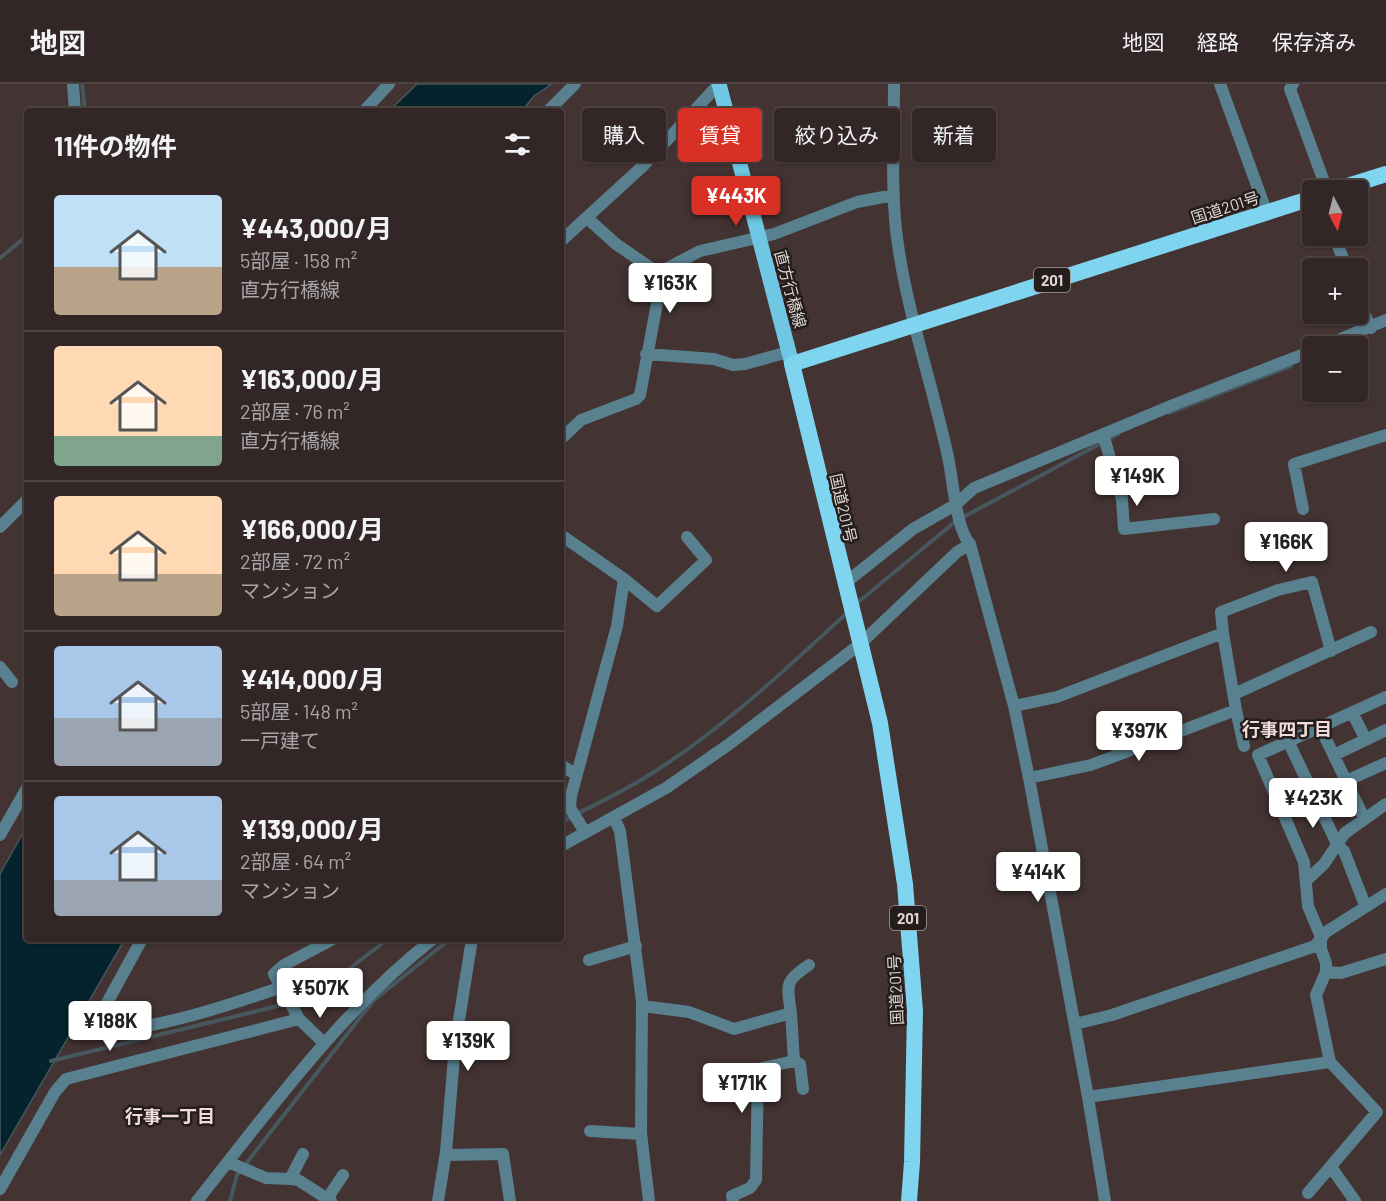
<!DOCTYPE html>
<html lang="ja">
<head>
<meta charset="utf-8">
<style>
  body { margin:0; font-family:Barlow,"Noto Sans JP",sans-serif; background:#3a2e2e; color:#f1f3f6; height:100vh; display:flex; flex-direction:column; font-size:22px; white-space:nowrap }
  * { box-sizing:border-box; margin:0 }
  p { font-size:20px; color:#a8a5a7 }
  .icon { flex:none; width:33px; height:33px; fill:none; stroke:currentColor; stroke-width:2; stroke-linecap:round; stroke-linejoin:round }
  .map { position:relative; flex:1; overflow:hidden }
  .drawer { position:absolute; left:24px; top:24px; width:540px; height:834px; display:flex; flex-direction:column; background:#322626; border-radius:6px; box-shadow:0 2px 4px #0004,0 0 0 2px #4d4343 }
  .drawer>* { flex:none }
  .banner { position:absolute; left:582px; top:24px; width:570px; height:54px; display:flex; gap:12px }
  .needle { width:39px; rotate:173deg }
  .tools { position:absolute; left:1302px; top:96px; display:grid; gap:12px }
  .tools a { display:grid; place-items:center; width:66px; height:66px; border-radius:6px; background:#322626; box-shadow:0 2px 4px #0004,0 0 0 2px #4d4343; font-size:30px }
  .price { position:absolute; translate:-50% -51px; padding:0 14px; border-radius:6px; background:#fff; color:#222; font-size:20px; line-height:39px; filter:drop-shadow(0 2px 3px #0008) }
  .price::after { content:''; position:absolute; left:50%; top:36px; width:18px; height:14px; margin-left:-9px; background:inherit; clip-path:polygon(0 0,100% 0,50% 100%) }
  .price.active { background:#d93025; color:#fff }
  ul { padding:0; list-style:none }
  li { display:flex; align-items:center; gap:18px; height:150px; padding:0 30px }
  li+li { border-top:2px solid #4d4343 }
  li span { display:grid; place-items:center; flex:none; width:168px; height:120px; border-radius:6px; color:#555 }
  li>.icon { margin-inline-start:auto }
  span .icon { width:72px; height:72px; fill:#fffc; stroke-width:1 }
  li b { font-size:26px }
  h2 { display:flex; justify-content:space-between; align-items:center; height:72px; padding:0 30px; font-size:26px }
  .chip { padding:0 21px; border-radius:6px; background:#322626; box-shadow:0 2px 4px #0004,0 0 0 2px #4d4343; font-size:21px; line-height:54px }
  .chip.active { background:#d93025; color:#fff }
  header { display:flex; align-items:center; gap:36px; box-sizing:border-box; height:84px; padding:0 30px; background:#322626; border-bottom:2px solid #4d4343 }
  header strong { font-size:28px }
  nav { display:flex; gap:33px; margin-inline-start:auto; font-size:21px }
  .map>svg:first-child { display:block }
  .water { fill:#04232c; stroke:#46585e; stroke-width:1.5 }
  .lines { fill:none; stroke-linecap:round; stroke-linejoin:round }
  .stream { stroke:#46585e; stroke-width:4 }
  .minor { stroke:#58808e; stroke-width:12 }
  .primary { stroke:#6fc7e3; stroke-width:15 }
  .trunk { stroke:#7fd4ef; stroke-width:16 }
  .labels { text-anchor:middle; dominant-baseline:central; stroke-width:5; stroke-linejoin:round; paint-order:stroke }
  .shield { fill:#241d1c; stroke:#a79e9d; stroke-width:1.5 }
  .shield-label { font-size:15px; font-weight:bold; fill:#dfd5d4 }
  .street-label { font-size:16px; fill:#dfd5d4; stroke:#241d1c }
  .neighbourhood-label { font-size:18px; font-weight:bold; fill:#f1dcda; stroke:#241d1c }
</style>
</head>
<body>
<header>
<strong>地図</strong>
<nav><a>地図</a><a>経路</a><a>保存済み</a></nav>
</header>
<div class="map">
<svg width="1386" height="1117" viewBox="0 0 1386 1117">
  <rect width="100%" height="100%" fill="#433332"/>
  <path class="water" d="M417 0H552L534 12 522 27H389Z
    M27 742V855H125L0 1071V790Z"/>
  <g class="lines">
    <path class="stream" d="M82 0 85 27
      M0 174 27 152
      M1169 329 1291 282
      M856 520 956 437 1118 350
      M561 738C592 722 625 707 654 688 726 642 786 585 849 527
      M51 977 311 914 388 855
      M230 1117 237 1091 373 917 450 855"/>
    <path class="minor" d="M73 0 75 27
      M894 0C894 48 891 98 896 146 905 223 932 298 948 373 953 395 956 446 970 460L1014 622 1029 694 1088 1013 1105 1117
      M1220 0 1267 129
      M1293 0 1290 5 1327 106
      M364 27 389 0
      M548 27 575 0
      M587 134 616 160 658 189 700 167 774 150 857 118 894 111
      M1334 152 1347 184
      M561 157 644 81 719 0
      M1358 218 1371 244
      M1324 262 1386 236
      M646 270 714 275 733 281 745 280 788 268
      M1103 350 1122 415 1124 445 1214 435
      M561 355 581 336 636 315 640 311 660 203 659 188
      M1303 425 1294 380 1386 351
      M0 443 27 416
      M561 451 624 495 617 542 571 712 570 724 585 748
      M624 495 657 522 706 476 687 453
      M844 500 913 445 955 421 974 404 1178 319 1312 267
      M1223 549 1221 528 1278 506 1312 498 1331 567
      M0 583 12 598
      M1234 610 1371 548
      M1014 622 1057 613 1223 549 1236 626
      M1352 628 1366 656
      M1320 643 1364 734
      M1288 657 1338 762 1344 767 1365 821
      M1334 671 1386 646
      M561 681 575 690
      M1029 694 1091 681 1236 626 1244 662
      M1346 697 1386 679
      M614 734 620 747 642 917 641 1049 649 1117
      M0 751 27 704
      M561 762 666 704 728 661 859 561 957 468 970 460
      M1307 796 1324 780 1345 749 1386 720
      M142 855 96 939 102 947C155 946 229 921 279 904
      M589 876 636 862
      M1326 888 1341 889 1386 875
      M642 922 689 928 734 945 791 929C787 901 784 897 809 881
      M791 929 794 977 800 980 803 1005
      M1075 940 1112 931 1315 862 1326 848 1386 810
      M456 958 502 961
      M324 959 299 935 274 890 284 881 333 855
      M1088 1013 1330 978
      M590 1047 641 1050
      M446 1071 503 1070 510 1117
      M228 1078 266 1094 290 1095 303 1070
      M1331 1083 1355 1117
      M290 1095 298 1096 331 1117
      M0 1105 55 1008 66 995 299 935
      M1308 1109 1377 1028 1330 978 1316 911 1326 888V879L1321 865V853L1308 822 1304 778 1258 671 1386 613
      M327 1115 343 1091
      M197 1117C270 1025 340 928 433 855
      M438 1117 446 1068 455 961 472 855
      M733 1117 732 1112 750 1104 756 1096 758 985 794 977"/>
    <path class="primary" d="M719 0 792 280"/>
    <path class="trunk" d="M1335 106 1386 90
      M909 1117 912 1078 915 927 905 800 880 639 792 280 1312 114"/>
  </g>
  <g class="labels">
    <g class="shield">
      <rect x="1034" y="184" width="36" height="24" rx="4.5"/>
      <rect x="890" y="822" width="36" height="24" rx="4.5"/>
    </g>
    <g class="shield-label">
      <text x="1052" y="196">201</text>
      <text x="908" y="834">201</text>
    </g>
    <g class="street-label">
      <text transform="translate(1225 123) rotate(-18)">国道201号</text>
      <text transform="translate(791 205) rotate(75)">直方行橋線</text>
      <text transform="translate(844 424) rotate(77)">国道201号</text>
      <text transform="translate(895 906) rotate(-93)">国道201号</text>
    </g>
    <g class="neighbourhood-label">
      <text x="1287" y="645">行事四丁目</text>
      <text x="170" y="1032">行事一丁目</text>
    </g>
  </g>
</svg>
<div class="tools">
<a><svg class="needle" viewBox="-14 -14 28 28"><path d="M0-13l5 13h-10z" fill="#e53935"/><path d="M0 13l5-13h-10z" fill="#a8a5a7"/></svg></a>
<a>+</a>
<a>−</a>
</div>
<b class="price active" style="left:736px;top:143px">¥443K</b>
<b class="price" style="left:670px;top:230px">¥163K</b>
<b class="price" style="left:1137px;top:423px">¥149K</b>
<b class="price" style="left:1286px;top:489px">¥166K</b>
<b class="price" style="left:1139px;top:678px">¥397K</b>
<b class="price" style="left:1313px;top:745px">¥423K</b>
<b class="price" style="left:1038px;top:819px">¥414K</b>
<b class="price" style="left:320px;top:935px">¥507K</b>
<b class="price" style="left:110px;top:968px">¥188K</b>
<b class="price" style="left:468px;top:988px">¥139K</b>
<b class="price" style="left:742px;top:1030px">¥171K</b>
<div class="banner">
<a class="chip">購入</a>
<a class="chip active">賃貸</a>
<a class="chip">絞り込み</a>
<a class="chip">新着</a>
</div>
<section class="drawer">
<h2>11件の物件<svg class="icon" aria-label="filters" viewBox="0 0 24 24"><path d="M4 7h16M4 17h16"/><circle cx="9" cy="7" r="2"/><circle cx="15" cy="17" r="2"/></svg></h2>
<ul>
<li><span style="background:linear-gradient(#bfe0f5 60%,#b9a48a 0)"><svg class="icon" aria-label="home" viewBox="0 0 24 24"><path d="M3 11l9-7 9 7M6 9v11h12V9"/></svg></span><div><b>¥443,000/月</b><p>5部屋 · 158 m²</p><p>直方行橋線</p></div></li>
<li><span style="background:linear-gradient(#ffd9b3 75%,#7fa58c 0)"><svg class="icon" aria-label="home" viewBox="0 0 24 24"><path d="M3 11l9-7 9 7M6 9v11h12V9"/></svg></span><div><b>¥163,000/月</b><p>2部屋 · 76 m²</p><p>直方行橋線</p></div></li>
<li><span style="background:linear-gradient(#ffd9b3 65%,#b9a48a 0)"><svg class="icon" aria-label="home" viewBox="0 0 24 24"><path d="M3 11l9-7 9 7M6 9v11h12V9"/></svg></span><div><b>¥166,000/月</b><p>2部屋 · 72 m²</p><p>マンション</p></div></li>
<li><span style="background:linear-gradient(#a9c7e8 60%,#9aa5b1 0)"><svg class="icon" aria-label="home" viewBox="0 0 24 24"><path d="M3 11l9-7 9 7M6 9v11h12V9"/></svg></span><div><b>¥414,000/月</b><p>5部屋 · 148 m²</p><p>一戸建て</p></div></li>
<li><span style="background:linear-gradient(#a9c7e8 70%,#9aa5b1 0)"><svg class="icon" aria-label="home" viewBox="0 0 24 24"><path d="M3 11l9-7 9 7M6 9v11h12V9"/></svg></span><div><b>¥139,000/月</b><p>2部屋 · 64 m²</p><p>マンション</p></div></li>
</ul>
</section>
</div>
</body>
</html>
